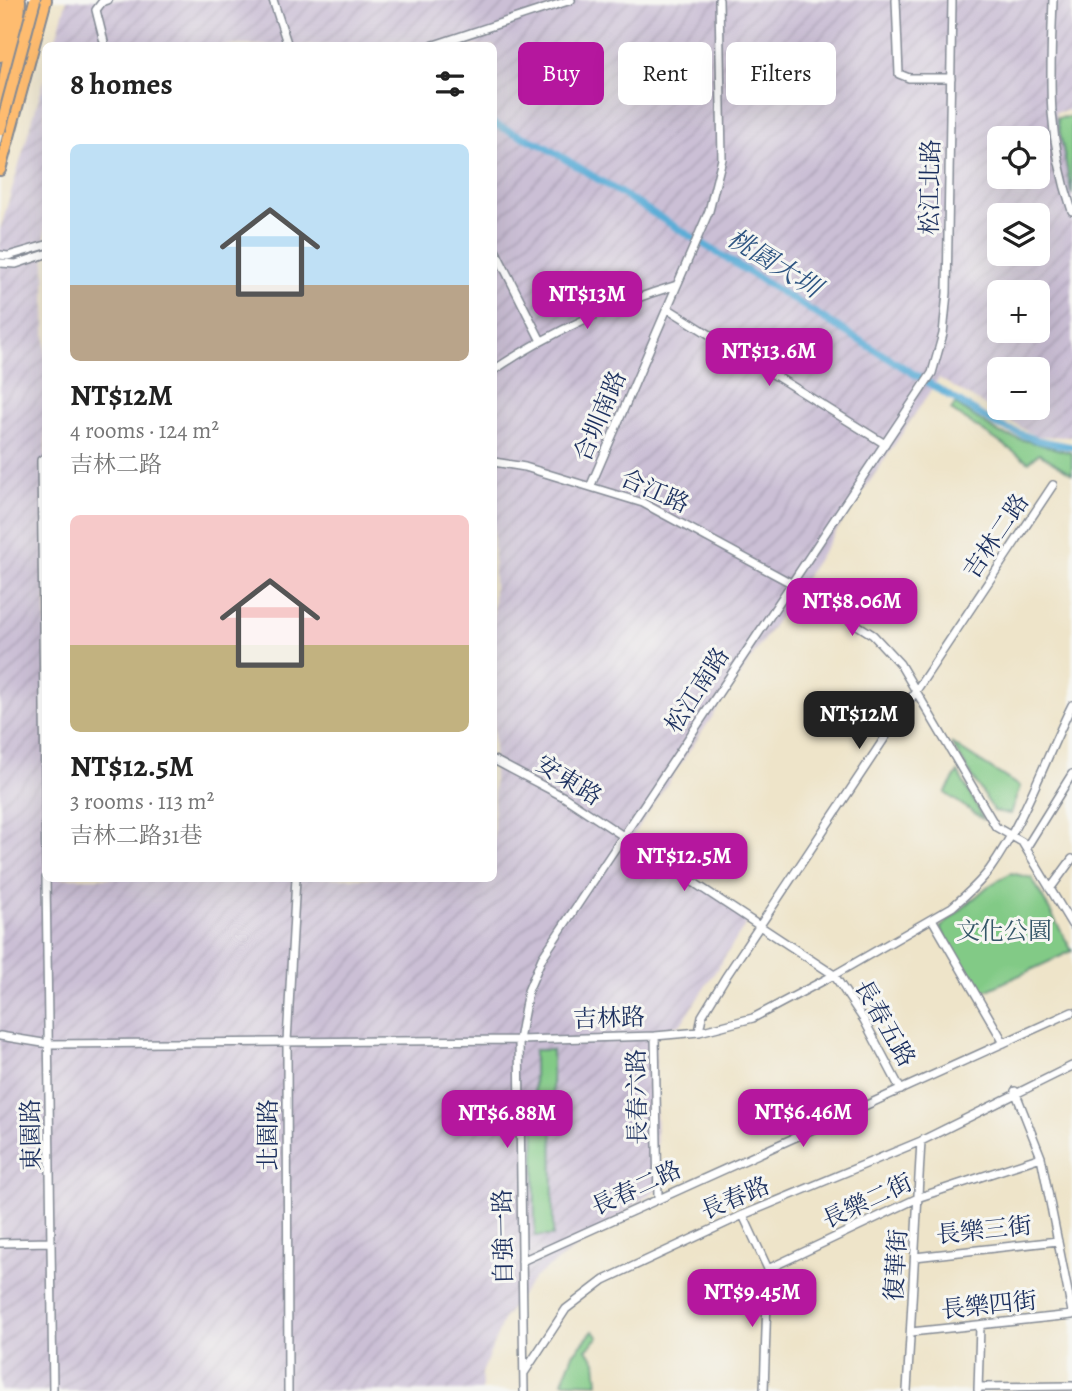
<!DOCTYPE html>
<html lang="en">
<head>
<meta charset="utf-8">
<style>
  body { margin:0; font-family:Alegreya,"Noto Serif TC",serif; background:#f2f2f2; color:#222; height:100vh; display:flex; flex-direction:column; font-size:26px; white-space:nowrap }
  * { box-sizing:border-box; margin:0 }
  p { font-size:23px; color:#767676 }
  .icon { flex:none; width:38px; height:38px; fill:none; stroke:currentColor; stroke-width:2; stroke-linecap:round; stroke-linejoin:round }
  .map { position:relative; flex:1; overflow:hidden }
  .side { position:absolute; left:42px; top:42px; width:455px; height:840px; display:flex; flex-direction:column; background:#fff; border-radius:10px; box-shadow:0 7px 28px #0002 }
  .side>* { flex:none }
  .banner { position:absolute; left:518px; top:42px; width:448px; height:63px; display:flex; gap:14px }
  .controls { position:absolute; left:987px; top:126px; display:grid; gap:14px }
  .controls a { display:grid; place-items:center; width:63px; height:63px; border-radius:10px; background:#fff; box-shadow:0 7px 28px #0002; font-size:35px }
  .price { position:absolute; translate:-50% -60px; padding:0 16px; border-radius:14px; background:#b5179e; color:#fff; font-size:23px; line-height:46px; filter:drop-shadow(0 2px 4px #0008) }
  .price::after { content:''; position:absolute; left:50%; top:42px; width:21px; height:16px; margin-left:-10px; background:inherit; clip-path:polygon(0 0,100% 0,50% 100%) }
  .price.on { background:#222; color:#fff }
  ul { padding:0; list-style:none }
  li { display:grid; align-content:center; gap:14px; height:371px; padding:0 28px }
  li span { display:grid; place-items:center; height:217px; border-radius:10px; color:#555 }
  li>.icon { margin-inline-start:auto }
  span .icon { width:126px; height:126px; fill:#fffc; stroke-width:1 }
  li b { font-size:30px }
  h2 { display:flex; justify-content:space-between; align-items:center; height:84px; padding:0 28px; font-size:30px }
  .chip { padding:0 24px; border-radius:10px; background:#fff; box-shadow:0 7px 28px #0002; font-size:24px; line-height:63px }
  .chip.on { background:#b5179e; color:#fff }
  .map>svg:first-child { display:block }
  .industrial { fill:url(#industrial-furrows); fill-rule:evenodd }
  .park { fill:#82ca86; stroke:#4e7c72; stroke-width:2 }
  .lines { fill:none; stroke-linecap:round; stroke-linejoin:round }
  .stream { stroke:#5cadd7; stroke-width:2 }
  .canal { stroke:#5cadd7; stroke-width:7 }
  .minor-casing { stroke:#848a94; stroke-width:10 }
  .highway-casing { stroke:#848a94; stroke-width:14 }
  .minor { stroke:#fff; stroke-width:7 }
  .highway { stroke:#febc70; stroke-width:10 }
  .highway-bridge-casing { stroke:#848a94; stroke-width:14; stroke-linecap:butt }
  .highway-bridge { stroke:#febc70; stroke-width:10 }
  .labels { text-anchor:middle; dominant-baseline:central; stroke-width:6; stroke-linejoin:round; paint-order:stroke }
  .street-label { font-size:24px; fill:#1b2f5e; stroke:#f6f6f2 }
  .park-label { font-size:24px; fill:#355668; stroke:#f6f6f2 }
  .water-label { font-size:26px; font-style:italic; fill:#2e5582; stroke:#f6f6f2 }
</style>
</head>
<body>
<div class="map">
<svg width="1072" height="1391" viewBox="0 0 1072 1391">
  <defs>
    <pattern id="industrial-furrows" width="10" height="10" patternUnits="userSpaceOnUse" patternTransform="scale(1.75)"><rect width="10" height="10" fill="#cbbfd5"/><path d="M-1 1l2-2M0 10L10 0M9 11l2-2" fill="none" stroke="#aea4b9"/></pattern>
  </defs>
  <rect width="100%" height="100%" fill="#f6f6f2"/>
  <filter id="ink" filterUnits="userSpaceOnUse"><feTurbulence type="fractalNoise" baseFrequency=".0143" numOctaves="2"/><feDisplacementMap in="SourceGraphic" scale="14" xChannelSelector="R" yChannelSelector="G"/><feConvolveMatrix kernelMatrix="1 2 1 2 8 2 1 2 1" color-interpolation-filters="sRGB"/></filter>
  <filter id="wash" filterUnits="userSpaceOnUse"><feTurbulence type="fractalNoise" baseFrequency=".00686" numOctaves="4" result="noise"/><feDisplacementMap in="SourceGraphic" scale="28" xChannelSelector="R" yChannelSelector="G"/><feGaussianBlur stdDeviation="1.57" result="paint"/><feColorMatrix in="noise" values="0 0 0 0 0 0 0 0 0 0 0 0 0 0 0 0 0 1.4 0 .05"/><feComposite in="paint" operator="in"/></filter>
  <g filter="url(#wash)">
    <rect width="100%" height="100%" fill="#eee4c9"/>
    <path class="industrial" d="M67 0H1072V110L1055 112 1072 182V437L1035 436 939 378 631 838 750 918 681 1024 655 1030 657 1189 534 1278 504 1318 482 1373V1391H0V230L45 77 46 878H494V46L54 45ZM999 138H1038V177H999ZM999 215H1038V254H999ZM999 292H1038V331H999ZM999 369H1038V408H999Z"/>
    <path class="park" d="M1072 117V195L1057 118Z
      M955 404 1001 434 1072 453V474L1039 453 1029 462 951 410Z
      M951 743 1020 787 1010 814 994 811Z
      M958 772 984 820 945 793Z
      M1011 873 1032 878 1072 951 979 994 940 928 987 887Z
      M534 1050H552L553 1236H535Z
      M593 1331 599 1337 586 1349 596 1361 598 1383 562 1382 573 1354Z"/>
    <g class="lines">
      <path class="stream" d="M44 94 46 100"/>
      <path class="canal" d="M494 124 544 146 997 425 1037 440 1072 447"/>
    </g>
  </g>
  <g filter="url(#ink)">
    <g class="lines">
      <g class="minor-casing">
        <path id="minor" d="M273 0 288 46
          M896 0 899 74 909 78H951
          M1053 0C1050 80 1046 133 1072 211
          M105 46 96 10 102 2 108 0
          M431 46 571 0
          M494 248 540 339
          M0 255 8 256 46 245
          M0 263 16 264 46 254
          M667 308 885 444
          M494 370C552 331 610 305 677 285
          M46 457 41 460 46 866
          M494 462 525 467 643 503 791 583 873 635 900 664 996 827 1022 842 1072 925
          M591 485 709 211 722 159 719 0
          M494 760 564 797 834 975 864 1020 901 1090
          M1026 848 1072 774
          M46 878 53 1391
          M1050 889 1072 859
          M932 919 1004 1043
          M699 1032 702 1016 725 978 1053 485
          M0 1036 49 1044 519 1040 655 1036 699 1032 753 1018 834 975 952 907C965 896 980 883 990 869 1025 820 1045 759 1072 705
          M655 1036 658 1198
          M1015 1091 1041 1157 1072 1312
          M743 1215 768 1269 920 1197 1041 1157
          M0 1243 51 1242
          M915 1257 1058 1241
          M522 1261 1072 1012
          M911 1332 1072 1315
          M524 1373 566 1309 604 1280 743 1215 921 1141 1072 1066
          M978 1387 1072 1386
          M978 1390 980 1326
          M288 1391 287 1042 296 878
          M524 1391 519 1040 528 991 542 958 932 373 943 334 947 293 952 0
          M764 1391 768 1269
          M907 1391 921 1141"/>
      </g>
      <g class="highway-casing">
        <path id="highway" d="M18 52 20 0
          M0 56 2 0
          M0 105 10 47 12 0
          M0 170 46 0"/>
      </g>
      <use href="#minor" class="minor"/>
      <use href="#highway" class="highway"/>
      <g class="highway-bridge-casing">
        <path id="highway-bridge" d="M0 130 35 0"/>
      </g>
      <use href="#highway-bridge" class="highway-bridge"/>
    </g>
  </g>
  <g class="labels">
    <g class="street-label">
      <text transform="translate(930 187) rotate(-89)">松江北路</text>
      <text transform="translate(600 416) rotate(-67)">合圳南路</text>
      <text transform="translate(655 491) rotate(24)">合江路</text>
      <text transform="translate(996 536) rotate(-56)">吉林二路</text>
      <text transform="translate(697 690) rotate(-57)">松江南路</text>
      <text transform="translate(569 780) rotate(32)">安東路</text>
      <text transform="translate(609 1018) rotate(-2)">吉林路</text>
      <text transform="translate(885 1023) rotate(60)">長春五路</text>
      <text transform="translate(637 1097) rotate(-91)">長春六路</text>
      <text transform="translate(31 1135) rotate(-91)">東園路</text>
      <text transform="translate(268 1135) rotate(-90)">北園路</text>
      <text transform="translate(636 1188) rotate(-25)">長春二路</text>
      <text transform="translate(735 1198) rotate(-23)">長春路</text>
      <text transform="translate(867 1201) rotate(-25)">長樂二街</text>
      <text transform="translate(984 1230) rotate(-6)">長樂三街</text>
      <text transform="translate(503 1237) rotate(-91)">自強一路</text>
      <text transform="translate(896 1265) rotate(-86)">復華街</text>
      <text transform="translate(989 1305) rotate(-6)">長樂四街</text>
    </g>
    <g class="park-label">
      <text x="1004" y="931">文化公園</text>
    </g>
    <g class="water-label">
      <text transform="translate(774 263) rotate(32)">桃園大圳</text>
    </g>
  </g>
</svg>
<div class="controls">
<a><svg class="icon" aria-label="locate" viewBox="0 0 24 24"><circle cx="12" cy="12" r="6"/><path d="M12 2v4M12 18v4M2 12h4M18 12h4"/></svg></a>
<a><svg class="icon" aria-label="layers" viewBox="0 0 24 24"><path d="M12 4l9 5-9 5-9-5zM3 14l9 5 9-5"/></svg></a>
<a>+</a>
<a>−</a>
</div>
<b class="price" style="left:587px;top:331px">NT$13M</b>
<b class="price" style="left:769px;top:388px">NT$13.6M</b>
<b class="price" style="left:852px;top:638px">NT$8.06M</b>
<b class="price on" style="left:859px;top:751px">NT$12M</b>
<b class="price" style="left:684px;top:893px">NT$12.5M</b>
<b class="price" style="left:803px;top:1149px">NT$6.46M</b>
<b class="price" style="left:507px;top:1150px">NT$6.88M</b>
<b class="price" style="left:752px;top:1329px">NT$9.45M</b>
<div class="banner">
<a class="chip on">Buy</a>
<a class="chip">Rent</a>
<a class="chip">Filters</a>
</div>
<section class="side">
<h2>8 homes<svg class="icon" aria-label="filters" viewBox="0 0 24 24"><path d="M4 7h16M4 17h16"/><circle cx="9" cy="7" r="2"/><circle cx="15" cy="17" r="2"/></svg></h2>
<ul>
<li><span style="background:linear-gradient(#bfe0f5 65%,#b9a48a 0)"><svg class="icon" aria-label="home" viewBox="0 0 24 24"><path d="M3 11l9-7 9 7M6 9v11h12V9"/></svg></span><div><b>NT$12M</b><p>4 rooms · 124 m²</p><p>吉林二路</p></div></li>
<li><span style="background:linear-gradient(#f6c9c9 60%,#c2b280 0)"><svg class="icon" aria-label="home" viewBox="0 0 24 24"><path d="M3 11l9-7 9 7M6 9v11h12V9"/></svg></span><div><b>NT$12.5M</b><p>3 rooms · 113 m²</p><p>吉林二路31巷</p></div></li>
</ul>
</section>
</div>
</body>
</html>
